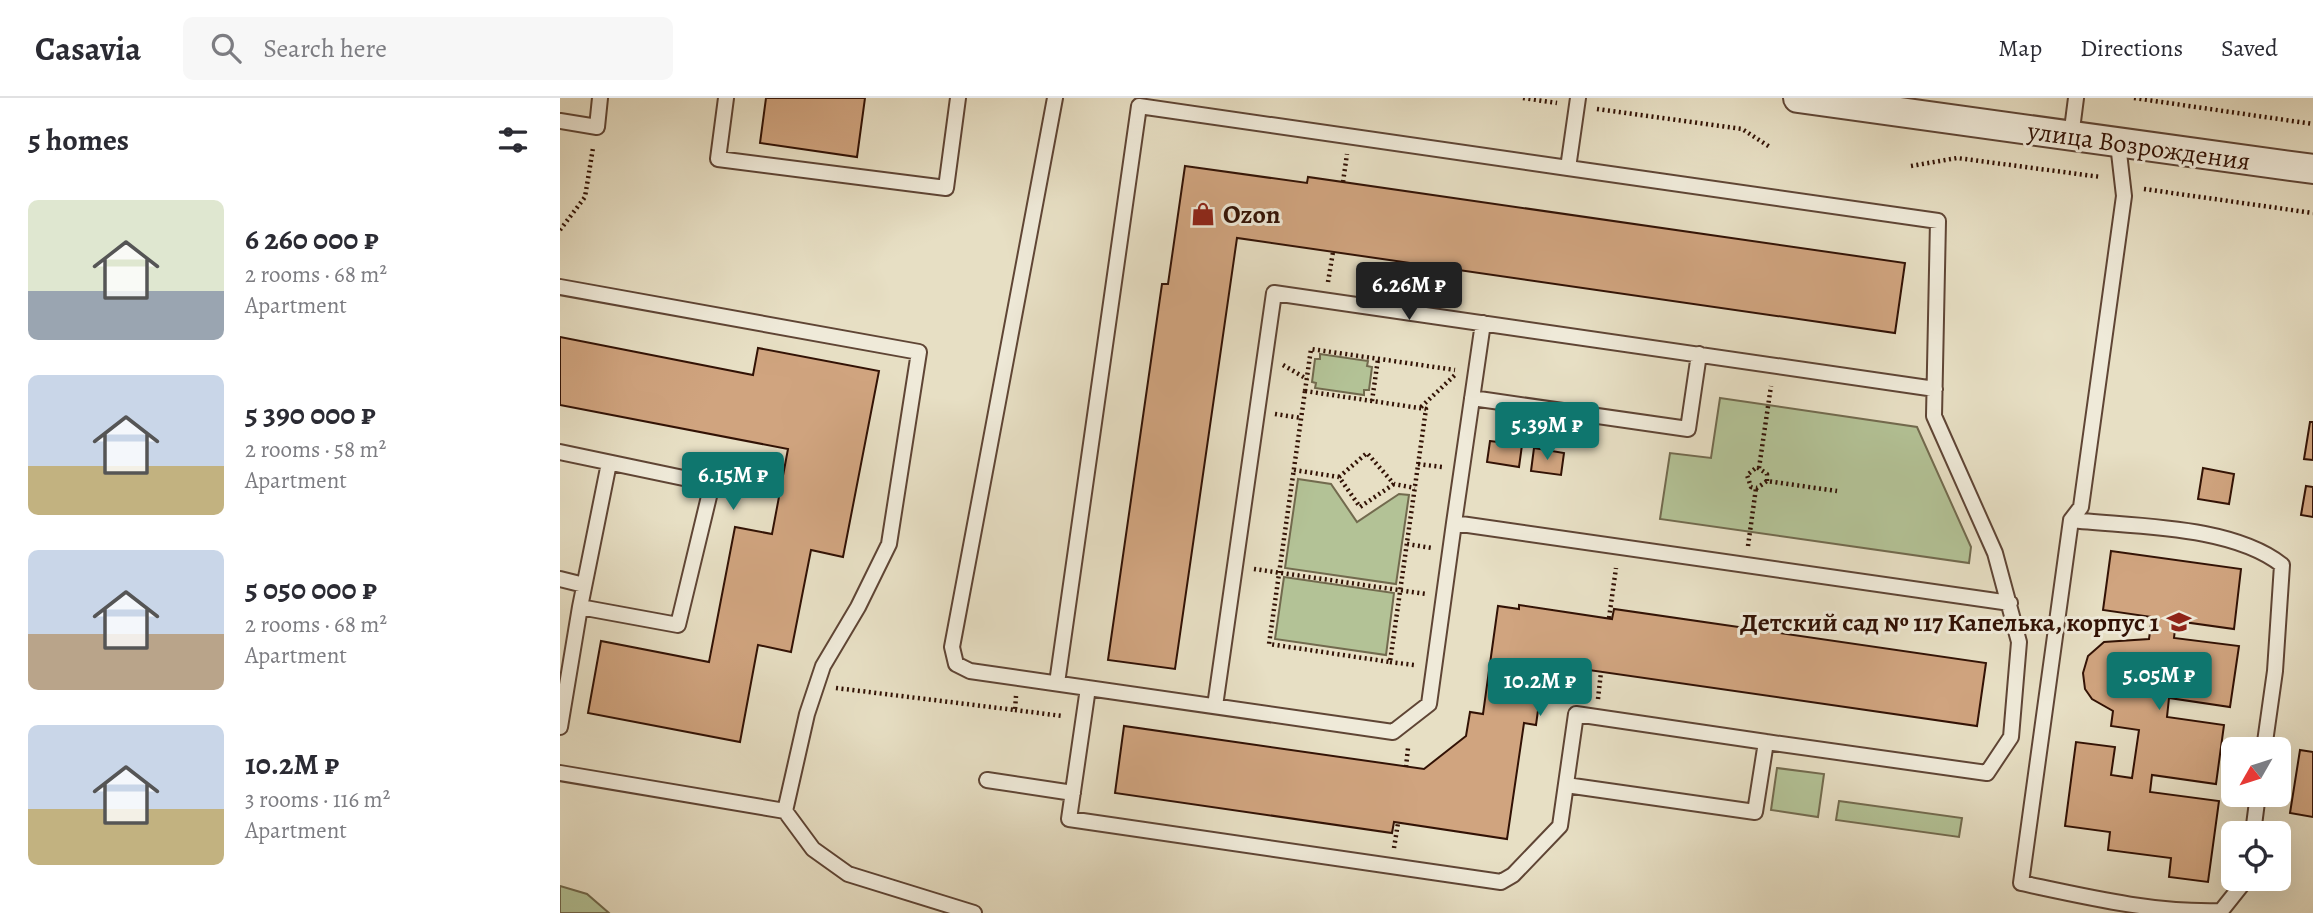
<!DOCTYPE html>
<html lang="en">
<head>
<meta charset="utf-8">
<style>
  body { margin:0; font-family:Alegreya,serif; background:#f7f7f7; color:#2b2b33; height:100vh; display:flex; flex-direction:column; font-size:26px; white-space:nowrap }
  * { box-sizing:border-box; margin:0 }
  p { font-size:23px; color:#7c7c81 }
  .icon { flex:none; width:38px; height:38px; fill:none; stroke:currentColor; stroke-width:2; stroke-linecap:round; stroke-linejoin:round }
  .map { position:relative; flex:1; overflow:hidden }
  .sheet { display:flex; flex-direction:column; background:#fff; width:560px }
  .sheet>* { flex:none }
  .needle { width:46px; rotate:231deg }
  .controls { position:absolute; left:1661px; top:639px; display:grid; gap:14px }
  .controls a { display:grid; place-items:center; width:70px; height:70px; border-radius:10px; background:#fff; box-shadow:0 7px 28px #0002; font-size:35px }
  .price { position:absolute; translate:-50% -60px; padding:0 16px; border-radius:7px; background:#0f766e; color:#fff; font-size:23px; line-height:46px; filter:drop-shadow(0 2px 4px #0008) }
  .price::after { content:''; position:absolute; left:50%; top:42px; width:21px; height:16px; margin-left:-10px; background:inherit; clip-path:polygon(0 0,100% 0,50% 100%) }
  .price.selected { background:#222; color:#fff }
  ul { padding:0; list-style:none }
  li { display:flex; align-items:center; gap:21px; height:175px; padding:0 28px }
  li span { display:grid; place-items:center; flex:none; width:196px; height:140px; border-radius:10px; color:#555 }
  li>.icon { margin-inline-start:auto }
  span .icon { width:84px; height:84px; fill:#fffc; stroke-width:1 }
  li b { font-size:30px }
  h2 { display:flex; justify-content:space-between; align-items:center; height:84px; padding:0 28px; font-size:30px }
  header { display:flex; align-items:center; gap:42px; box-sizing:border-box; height:98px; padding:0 35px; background:#fff; border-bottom:2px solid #e1e1e2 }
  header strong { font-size:33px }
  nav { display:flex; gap:38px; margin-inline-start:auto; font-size:24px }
  .search { width:490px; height:63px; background:#f7f7f7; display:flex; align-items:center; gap:18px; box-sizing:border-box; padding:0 24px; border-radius:10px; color:#7c7c81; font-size:26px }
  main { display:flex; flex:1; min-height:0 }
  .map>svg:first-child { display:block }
  .green { fill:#b3c296; stroke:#726a4e; stroke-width:2 }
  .building { fill:#d0a47f; stroke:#321205; stroke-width:2 }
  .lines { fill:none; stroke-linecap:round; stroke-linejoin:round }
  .lane-casing { stroke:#5f4535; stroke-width:18 }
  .street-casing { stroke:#5f4535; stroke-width:32 }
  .path { stroke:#321205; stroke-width:4.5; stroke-dasharray:2 3.5; stroke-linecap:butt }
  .lane { stroke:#efead9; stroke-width:14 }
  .street { stroke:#efead9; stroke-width:28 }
  .labels { text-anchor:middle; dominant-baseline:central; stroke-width:6; stroke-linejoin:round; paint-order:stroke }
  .street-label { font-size:26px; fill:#321205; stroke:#efead9 }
  .poi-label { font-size:26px; font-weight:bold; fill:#321205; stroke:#efead9; text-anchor:start }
</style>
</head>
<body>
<header>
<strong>Casavia</strong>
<div class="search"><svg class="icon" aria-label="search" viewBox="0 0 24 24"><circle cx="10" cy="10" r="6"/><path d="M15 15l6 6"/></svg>Search here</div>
<nav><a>Map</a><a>Directions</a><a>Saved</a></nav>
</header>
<main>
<section class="sheet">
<h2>5 homes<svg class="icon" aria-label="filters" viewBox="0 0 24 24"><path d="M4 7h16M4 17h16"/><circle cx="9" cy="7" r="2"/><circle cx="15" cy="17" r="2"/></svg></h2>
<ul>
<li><span style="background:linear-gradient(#dfe7d0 65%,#9aa5b1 0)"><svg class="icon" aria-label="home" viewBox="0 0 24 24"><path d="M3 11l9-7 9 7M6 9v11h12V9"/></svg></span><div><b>6 260 000 ₽</b><p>2 rooms · 68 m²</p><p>Apartment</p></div></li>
<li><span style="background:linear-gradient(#c9d6e8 65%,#c2b280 0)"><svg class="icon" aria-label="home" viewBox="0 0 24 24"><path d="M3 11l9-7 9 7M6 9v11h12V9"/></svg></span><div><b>5 390 000 ₽</b><p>2 rooms · 58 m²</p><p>Apartment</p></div></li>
<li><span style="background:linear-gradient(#c9d6e8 60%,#b9a48a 0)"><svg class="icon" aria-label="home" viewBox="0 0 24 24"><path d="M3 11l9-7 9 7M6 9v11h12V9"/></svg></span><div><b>5 050 000 ₽</b><p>2 rooms · 68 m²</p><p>Apartment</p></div></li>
<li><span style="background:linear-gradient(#c9d6e8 60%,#c2b280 0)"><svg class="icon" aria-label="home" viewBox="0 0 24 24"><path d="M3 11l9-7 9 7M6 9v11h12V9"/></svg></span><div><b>10.2M ₽</b><p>3 rooms · 116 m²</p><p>Apartment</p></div></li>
</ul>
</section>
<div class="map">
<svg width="1753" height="815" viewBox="0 0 1753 815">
  <rect width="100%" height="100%" fill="#e7dfc4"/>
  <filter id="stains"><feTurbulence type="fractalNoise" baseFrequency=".00286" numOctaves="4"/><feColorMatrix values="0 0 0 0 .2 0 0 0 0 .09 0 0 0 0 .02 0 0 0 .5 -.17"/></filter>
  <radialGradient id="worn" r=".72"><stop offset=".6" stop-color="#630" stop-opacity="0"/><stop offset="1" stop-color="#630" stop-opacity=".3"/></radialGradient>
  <path class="green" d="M760 256 808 263 807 268 812 269 809 292H804V297L755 290 756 285 752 284 755 261H760Z
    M1160 300 1357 329 1411 449 1409 465 1100 421 1110 355 1151 360Z
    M738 381 771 386 797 424 839 396 849 397 836 486 725 470Z
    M724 479 834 495 826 557 715 541Z
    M1217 670 1264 676 1258 719 1211 712Z
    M1279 703 1402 720 1399 739 1276 722Z
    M0 788 27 796 49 815H0Z"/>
  <path class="building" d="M206 0H305L297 59 200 45Z
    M625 68 747 85 748 79 1345 165 1335 235 677 140 615 571 548 562 602 186H608Z
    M0 239 193 277 198 250 319 273 283 459 251 452 231 554 198 547 180 644 28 615 41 543 149 564 175 429 212 436 228 351 0 307Z
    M1750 324H1753V362L1744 361Z
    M930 343 962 347 959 369 927 364Z
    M974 350 1004 355 1001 377 971 373Z
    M1643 370 1674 376 1669 406 1638 401Z
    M1746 388 1753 389V419L1741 417Z
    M1551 453 1681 471 1674 531 1616 523 1614 540 1679 548 1670 609 1609 600 1607 619 1664 627 1656 686 1592 677 1590 694 1659 703 1648 784 1609 779 1611 760 1548 752 1550 734 1505 728 1516 644 1555 649 1551 677 1572 680 1579 632 1551 628 1553 613 1532 601 1525 591 1523 575 1528 558 1544 544 1589 541 1592 519 1543 512Z
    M959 507 1052 521 1054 511 1426 565 1417 628 1022 571 979 605 976 627 964 625 947 741 834 724 832 735 555 695 564 628 864 671 906 638 910 614 923 616 938 508 959 511Z
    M1740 652 1753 654V719L1730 715Z"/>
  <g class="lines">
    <g class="lane-casing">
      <path id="lane" d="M166 0 158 61 386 90 398 0
        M495 0 392 549 396 566 410 573 833 634 869 606 894 425 1450 505
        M0 23 37 29 40 0
        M1511 39 1516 0
        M1558 46 1564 98 1521 409 1511 422 1461 785C1527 799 1593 815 1661 813L1681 788 1683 780
        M0 189 359 254 329 446 298 509 263 568 247 616 225 713
        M912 300 1128 331 1139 256
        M0 354 152 386 118 527 20 509 0 629
        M1511 422C1575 429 1671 427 1722 467L1715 573 1704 651
        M894 425 923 225
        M0 481 24 487
        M20 509 49 365
        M497 585 579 8 1008 70
        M528 590 509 721 941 784 953 777 1000 728 1016 616 1206 644
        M655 608 714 195 1375 291
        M0 675 225 713 253 751 288 776 414 815
        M427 682 513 695
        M1006 687 1195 714 1206 644 1427 675 1451 639 1459 544 1435 455 1374 318 1378 123 1008 70 1018 0
        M1693 735 1698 696"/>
    </g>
    <g class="street-casing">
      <path id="street" d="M1238 0 1753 71"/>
    </g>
    <path class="path" d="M963 0 997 5
      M1574 0 1753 26
      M1037 11 1182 31 1210 49
      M1351 68 1397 60 1541 79
      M783 84 787 56
      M1584 91 1753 115
      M0 132 25 99 33 50
      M768 184 773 154
      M723 267 747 281
      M745 293 866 311 830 564 709 546Z
      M745 293 751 251 895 272
      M812 303 818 261
      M861 309 895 277
      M715 316 741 320
      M858 366 882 369
      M1199 370 1211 288
      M734 372 779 379 800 409 834 386
      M779 379 807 355 834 386 855 390
      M1207 383V376L1197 369 1187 377 1191 389 1197 390 1207 383 1277 393
      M847 446 872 450
      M1188 448 1196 390
      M694 471 866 496
      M1049 520 1056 470
      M830 564 854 567
      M276 590 455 612 456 598
      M1038 601 1041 574
      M455 612 502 618
      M846 669 848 650
      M834 750 838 725"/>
    <use href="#lane" class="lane"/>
    <use href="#street" class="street"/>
  </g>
  <defs>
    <g id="shop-bare" transform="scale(1.89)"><path d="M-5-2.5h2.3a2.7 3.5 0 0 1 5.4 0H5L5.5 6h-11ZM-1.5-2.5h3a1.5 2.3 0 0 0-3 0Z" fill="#8f2418" stroke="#efead9" stroke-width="2.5" paint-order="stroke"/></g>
    <g id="school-bare" transform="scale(1.89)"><path d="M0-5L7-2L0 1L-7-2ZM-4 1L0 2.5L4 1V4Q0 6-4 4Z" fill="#8f2418" stroke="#efead9" stroke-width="2.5" paint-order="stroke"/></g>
  </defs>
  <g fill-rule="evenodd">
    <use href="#shop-bare" x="643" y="116"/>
    <use href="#school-bare" x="1619" y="524"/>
  </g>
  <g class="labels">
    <g class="street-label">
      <text transform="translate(1579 48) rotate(8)">улица Возрождения</text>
    </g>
    <g class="poi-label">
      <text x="663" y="116">Ozon</text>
      <text x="1599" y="524" text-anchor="end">Детский сад № 117 Капелька, корпус 1</text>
    </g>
  </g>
  <rect width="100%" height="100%" filter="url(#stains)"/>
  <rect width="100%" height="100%" fill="url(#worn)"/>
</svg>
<div class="controls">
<a><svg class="needle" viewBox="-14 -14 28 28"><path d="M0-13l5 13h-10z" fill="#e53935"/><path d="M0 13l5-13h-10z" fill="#7c7c81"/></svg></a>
<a><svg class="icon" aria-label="locate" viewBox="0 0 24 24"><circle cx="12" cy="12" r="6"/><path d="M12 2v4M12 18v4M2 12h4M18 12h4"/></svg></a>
</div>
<b class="price selected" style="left:849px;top:224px">6.26M ₽</b>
<b class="price" style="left:987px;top:364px">5.39M ₽</b>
<b class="price" style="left:173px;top:414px">6.15M ₽</b>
<b class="price" style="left:1599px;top:614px">5.05M ₽</b>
<b class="price" style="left:980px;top:620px">10.2M ₽</b>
</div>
</main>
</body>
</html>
